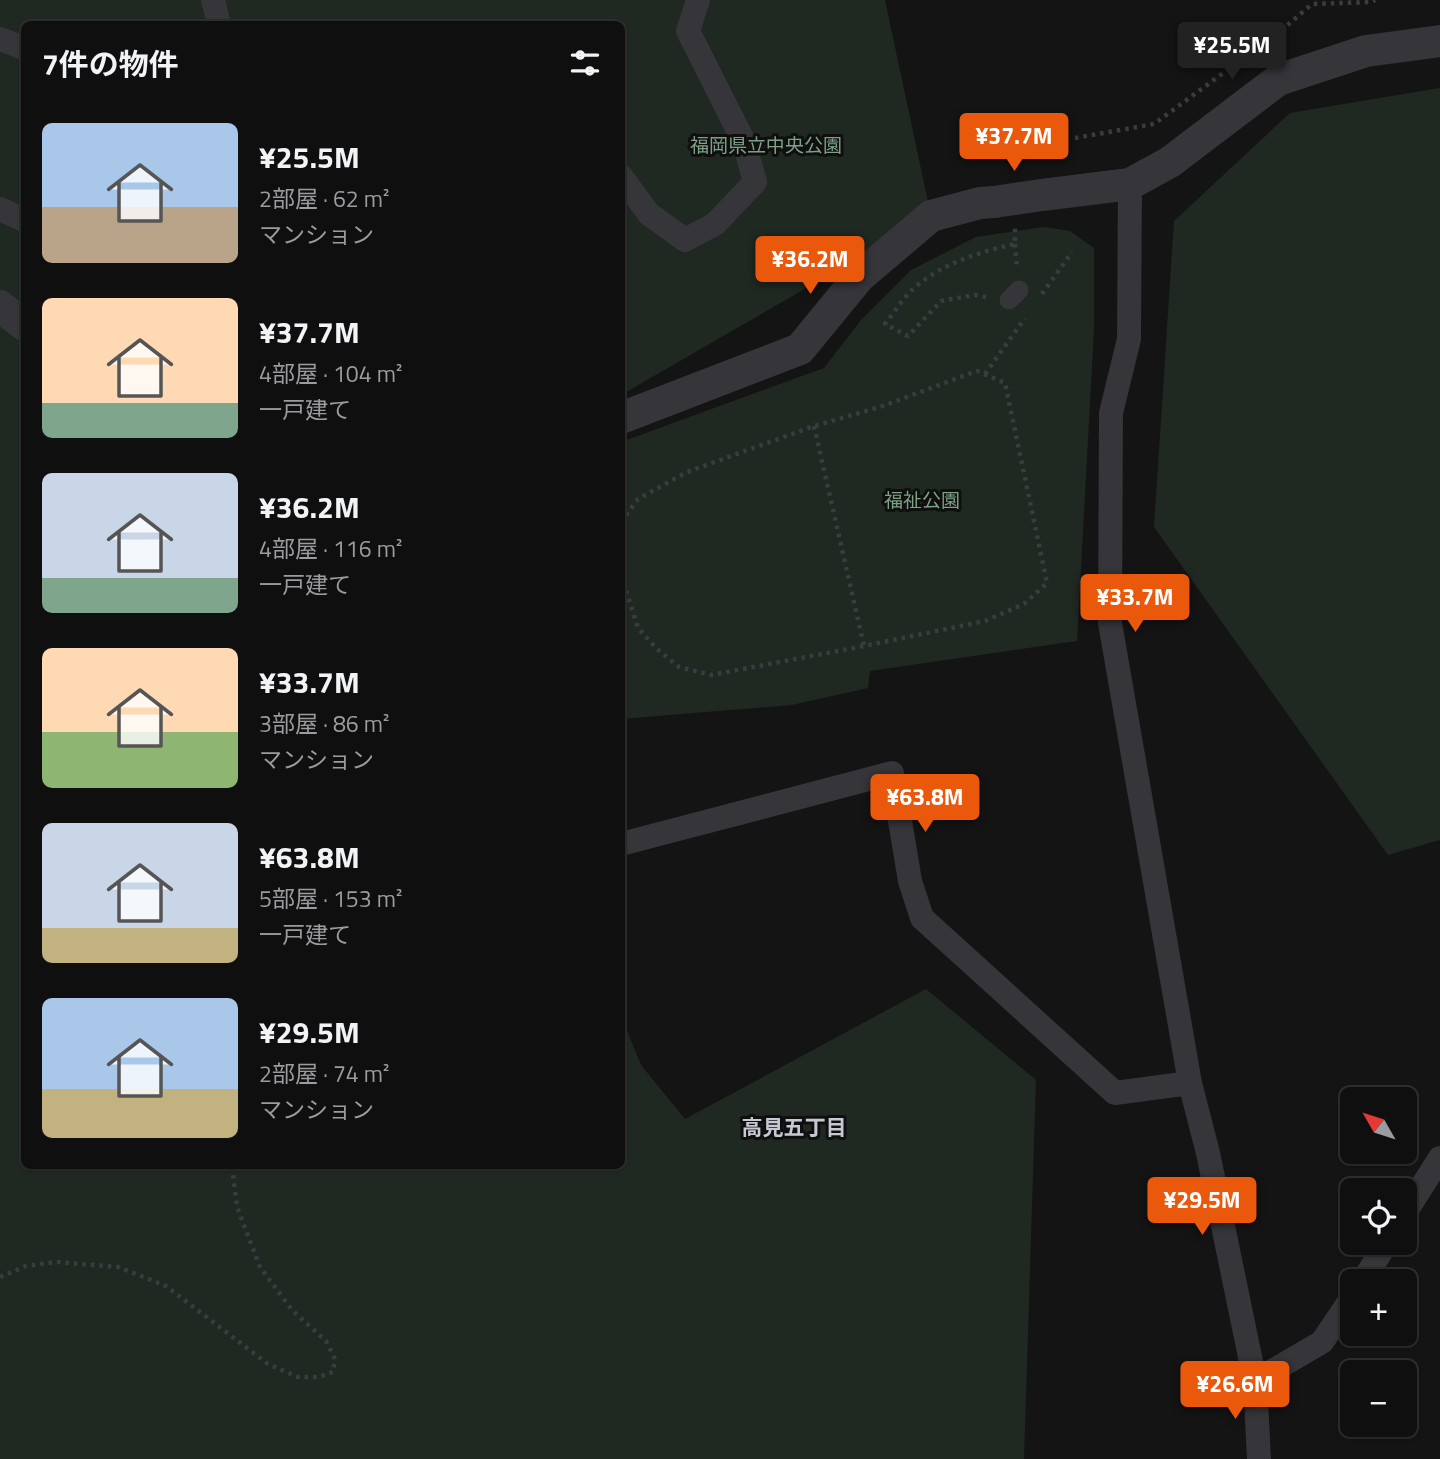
<!DOCTYPE html>
<html lang="ja">
<head>
<meta charset="utf-8">
<style>
  body { margin:0; font-family:"Titillium Web","Noto Sans JP",sans-serif; background:#181819; color:#f1f3f6; height:100vh; display:flex; flex-direction:column; font-size:26px; white-space:nowrap }
  * { box-sizing:border-box; margin:0 }
  p { font-size:23px; color:#9b9c9f }
  .icon { flex:none; width:38px; height:38px; fill:none; stroke:currentColor; stroke-width:2; stroke-linecap:round; stroke-linejoin:round }
  .map { position:relative; flex:1; overflow:hidden }
  .sheet { position:absolute; left:21px; top:21px; width:604px; height:1148px; display:flex; flex-direction:column; background:#0f0f10; border-radius:10px; box-shadow:0 2px 5px #0004,0 0 0 2px #2f2f30 }
  .sheet>* { flex:none }
  .needle { width:46px; rotate:309deg }
  .fabs { position:absolute; left:1340px; top:1087px; display:grid; gap:14px }
  .fabs a { display:grid; place-items:center; width:77px; height:77px; border-radius:10px; background:#0f0f10; box-shadow:0 2px 5px #0004,0 0 0 2px #2f2f30; font-size:35px }
  .price { position:absolute; translate:-50% -60px; padding:0 16px; border-radius:7px; background:#ea580c; color:#fff; font-size:23px; line-height:46px; filter:drop-shadow(0 2px 4px #0008) }
  .price::after { content:''; position:absolute; left:50%; top:42px; width:21px; height:16px; margin-left:-10px; background:inherit; clip-path:polygon(0 0,100% 0,50% 100%) }
  .price.selected { background:#222; color:#fff }
  ul { padding:0; list-style:none }
  li { display:flex; align-items:center; gap:21px; height:175px; padding:0 21px }
  li span { display:grid; place-items:center; flex:none; width:196px; height:140px; border-radius:10px; color:#555 }
  li>.icon { margin-inline-start:auto }
  span .icon { width:84px; height:84px; fill:#fffc; stroke-width:1 }
  li b { font-size:30px }
  h2 { display:flex; justify-content:space-between; align-items:center; height:84px; padding:0 21px; font-size:30px }
  .map>svg:first-child { display:block }
  .green { fill:#202822 }
  .lines { fill:none; stroke-linecap:round; stroke-linejoin:round }
  .path { stroke:#3b3c41; stroke-width:4.5; stroke-dasharray:3.5 5; stroke-linecap:butt }
  .pedestrian { stroke:#35353a; stroke-width:19 }
  .minor { stroke:#35353a; stroke-width:24 }
  .tertiary { stroke:#35353a; stroke-width:32 }
  .tertiary-bridge { stroke:#35353a; stroke-width:32 }
  .labels { text-anchor:middle; dominant-baseline:central; stroke-width:6; stroke-linejoin:round; paint-order:stroke }
  .park-label { font-size:19px; fill:#7da185; stroke:#0f0f10 }
  .neighbourhood-label { font-size:21px; font-weight:bold; fill:#c6c8d2; stroke:#0f0f10 }
</style>
</head>
<body>
<div class="map">
<svg width="1440" height="1459" viewBox="0 0 1440 1459">
  <rect width="100%" height="100%" fill="#141415"/>
  <path class="green" d="M0 0H885L931 216 621 395V24H24V1166H621V1016L641 1065 685 1119 926 989 1036 1080 1024 1459H0Z
    M1440 88V840L1388 855 1154 527 1174 221 1290 113Z
    M1044 227 1070 231 1094 248V330L1077 641 870 671 868 688 792 705 621 719V442L824 368 861 320 911 270 976 237Z"/>
  <g class="lines">
    <path class="path" d="M1075 138 1154 124 1283 29 1312 4 1372 2 1375 0
      M1015 146V169
      M1015 244 1017 268
      M1042 294 1072 252
      M986 297 975 295 941 301 908 336 885 324C894 313 902 299 912 290 940 264 979 252 1015 244V227
      M985 374 1025 318
      M814 426 864 646
      M621 522 638 499 687 472 814 426 880 407 977 371 1005 383 1047 583 1024 604 985 621 864 646 711 675 679 667 656 648 638 628 623 581 621 568
      M0 1277 26 1266 56 1262 118 1267 166 1286 268 1364 298 1377H318L333 1372 335 1359 326 1341 292 1310 260 1267 237 1207 232 1166"/>
    <path class="pedestrian" d="M1009 300 1019 290"/>
    <path class="minor" d="M213 0 219 24
      M0 39 24 48
      M621 176 649 214 685 240 715 224 755 182 744 142 688 31 698 0
      M1130 184 1129 339 1111 413 1110 623 1190 1083 1208 1153 1255 1381 1259 1459
      M0 209 24 220
      M621 844 892 773 910 881 922 918 1115 1093 1190 1083
      M1405 1213 1440 1158
      M1363 1281 1387 1242
      M1255 1381 1322 1342 1353 1296"/>
    <path class="tertiary" d="M1042 195 1130 184 1170 162 1278 80 1366 51 1440 41
      M0 306 24 325
      M621 418 800 349 859 277 931 216 980 203 994 202"/>
    <path class="tertiary-bridge" d="M994 202 1042 195"/>
  </g>
  <g class="labels">
    <g class="park-label">
      <text x="766" y="144">福岡県立中央公園</text>
      <text x="922" y="499">福祉公園</text>
    </g>
    <g class="neighbourhood-label">
      <text x="794" y="1127">高見五丁目</text>
    </g>
  </g>
</svg>
<div class="fabs">
<a><svg class="needle" viewBox="-14 -14 28 28"><path d="M0-13l5 13h-10z" fill="#e53935"/><path d="M0 13l5-13h-10z" fill="#9b9c9f"/></svg></a>
<a><svg class="icon" aria-label="locate" viewBox="0 0 24 24"><circle cx="12" cy="12" r="6"/><path d="M12 2v4M12 18v4M2 12h4M18 12h4"/></svg></a>
<a>+</a>
<a>−</a>
</div>
<b class="price selected" style="left:1232px;top:82px">¥25.5M</b>
<b class="price" style="left:1014px;top:173px">¥37.7M</b>
<b class="price" style="left:810px;top:296px">¥36.2M</b>
<b class="price" style="left:1135px;top:634px">¥33.7M</b>
<b class="price" style="left:925px;top:834px">¥63.8M</b>
<b class="price" style="left:1202px;top:1237px">¥29.5M</b>
<b class="price" style="left:1235px;top:1421px">¥26.6M</b>
<section class="sheet">
<h2>7件の物件<svg class="icon" aria-label="filters" viewBox="0 0 24 24"><path d="M4 7h16M4 17h16"/><circle cx="9" cy="7" r="2"/><circle cx="15" cy="17" r="2"/></svg></h2>
<ul>
<li><span style="background:linear-gradient(#a9c7e8 60%,#b9a48a 0)"><svg class="icon" aria-label="home" viewBox="0 0 24 24"><path d="M3 11l9-7 9 7M6 9v11h12V9"/></svg></span><div><b>¥25.5M</b><p>2部屋 · 62 m²</p><p>マンション</p></div></li>
<li><span style="background:linear-gradient(#ffd9b3 75%,#7fa58c 0)"><svg class="icon" aria-label="home" viewBox="0 0 24 24"><path d="M3 11l9-7 9 7M6 9v11h12V9"/></svg></span><div><b>¥37.7M</b><p>4部屋 · 104 m²</p><p>一戸建て</p></div></li>
<li><span style="background:linear-gradient(#c9d6e8 75%,#7fa58c 0)"><svg class="icon" aria-label="home" viewBox="0 0 24 24"><path d="M3 11l9-7 9 7M6 9v11h12V9"/></svg></span><div><b>¥36.2M</b><p>4部屋 · 116 m²</p><p>一戸建て</p></div></li>
<li><span style="background:linear-gradient(#ffd9b3 60%,#8fb573 0)"><svg class="icon" aria-label="home" viewBox="0 0 24 24"><path d="M3 11l9-7 9 7M6 9v11h12V9"/></svg></span><div><b>¥33.7M</b><p>3部屋 · 86 m²</p><p>マンション</p></div></li>
<li><span style="background:linear-gradient(#c9d6e8 75%,#c2b280 0)"><svg class="icon" aria-label="home" viewBox="0 0 24 24"><path d="M3 11l9-7 9 7M6 9v11h12V9"/></svg></span><div><b>¥63.8M</b><p>5部屋 · 153 m²</p><p>一戸建て</p></div></li>
<li><span style="background:linear-gradient(#a9c7e8 65%,#c2b280 0)"><svg class="icon" aria-label="home" viewBox="0 0 24 24"><path d="M3 11l9-7 9 7M6 9v11h12V9"/></svg></span><div><b>¥29.5M</b><p>2部屋 · 74 m²</p><p>マンション</p></div></li>
</ul>
</section>
</div>
</body>
</html>
